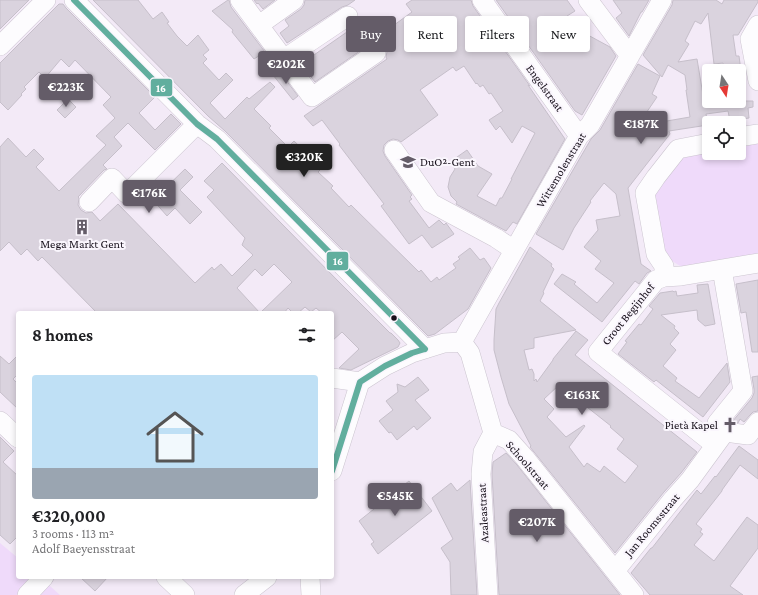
<!DOCTYPE html>
<html lang="en">
<head>
<meta charset="utf-8">
<style>
  body { margin:0; font-family:"Crimson Pro",serif; background:#f6f6f6; color:#202124; height:100vh; display:flex; flex-direction:column; font-size:15px; white-space:nowrap }
  * { box-sizing:border-box; margin:0 }
  p { font-size:13px; color:#757577 }
  .icon { flex:none; width:22px; height:22px; fill:none; stroke:currentColor; stroke-width:2; stroke-linecap:round; stroke-linejoin:round }
  .map { position:relative; flex:1; overflow:hidden }
  .panel { position:absolute; left:16px; top:311px; width:318px; height:268px; display:flex; flex-direction:column; background:#fff; border-radius:4px; box-shadow:0 2px 6px #0003 }
  .panel>* { flex:none }
  .top-card { position:absolute; left:346px; top:16px; width:352px; height:36px; display:flex; gap:8px }
  .needle { width:26px; rotate:168deg }
  .buttons { position:absolute; left:702px; top:64px; display:grid; gap:8px }
  .buttons a { display:grid; place-items:center; width:44px; height:44px; border-radius:4px; background:#fff; box-shadow:0 2px 6px #0003; font-size:20px }
  .price { position:absolute; translate:-50% -34px; padding:0 9px; border-radius:4px; background:#645c68; color:#fff; font-size:13px; line-height:26px; filter:drop-shadow(0 1px 2px #0008) }
  .price::after { content:''; position:absolute; left:50%; top:24px; width:12px; height:9px; margin-left:-6px; background:inherit; clip-path:polygon(0 0,100% 0,50% 100%) }
  .price.active { background:#222; color:#fff }
  ul { padding:0; list-style:none }
  li { display:grid; align-content:center; gap:8px; height:212px; padding:0 16px }
  li+li { border-top:1px solid #e0e0e0 }
  li span { display:grid; place-items:center; height:124px; border-radius:4px; color:#555 }
  li>.icon { margin-inline-start:auto }
  span .icon { width:72px; height:72px; fill:#fffc; stroke-width:1 }
  li b { font-size:17px }
  h2 { display:flex; justify-content:space-between; align-items:center; height:48px; padding:0 16px; font-size:17px }
  .chip { padding:0 14px; border-radius:4px; background:#fff; box-shadow:0 2px 6px #0003; font-size:14px; line-height:36px }
  .chip.active { background:#645c68; color:#fff }
  .map>svg:first-child { display:block }
  .green { fill:#efdafa }
  .building { fill:#dad3de; stroke:#c6bfca; fill-rule:evenodd }
  .lines { fill:none; stroke-linecap:round; stroke-linejoin:round }
  .minor-casing { stroke:#ccc5d0; stroke-width:20 }
  .minor { stroke:#fdfcfe; stroke-width:19 }
  .bus-1-casing { stroke:#faf6fd; stroke-width:9 }
  .bus-1 { stroke:#61ae9e; stroke-width:6 }
  .bus-dot { fill:#17101b; stroke:#faf6fd; stroke-width:1.5 }
  .labels { text-anchor:middle; dominant-baseline:central; stroke-width:4; stroke-linejoin:round; paint-order:stroke }
  .street-label { font-size:12px; fill:#17101b; stroke:#faf6fd }
  .poi-label { font-size:12px; fill:#17101b; stroke:#faf6fd; text-anchor:start }
  .line-badge { stroke:#faf6fd; stroke-width:1.5 }
  .badge-label { font-size:11px; text-anchor:middle; font-weight:bold; fill:#fff }
</style>
</head>
<body>
<div class="map">
<svg width="758" height="595" viewBox="0 0 758 595">
  <rect width="100%" height="100%" fill="#f3eaf7"/>
  <path class="green" d="M758 141V257L685 269 664 256 651 193 681 154 709 149V153H739V145Z
    M0 543 18 558V577H40L60 595H0Z"/>
  <path class="building" d="M0 0H29L0 29Z
    M93 0H138L153 19 162 12 169 22 167 23 177 36 187 46 198 35 209 50 203 55 207 59 203 63 219 80 226 73 233 80 210 103 225 119 247 97 249 99 270 82 275 87 254 109 271 126 269 128 288 147 294 141 315 161 321 169 318 172 333 186 331 188 349 207 351 205 419 272 421 270 431 282 437 277 439 280 456 268 453 264 460 259 458 257 470 248 480 260 484 258 491 268 468 309 435 334 428 336 225 131 208 116Z
    M228 0H229L231 7 265 52 254 59 232 32 233 30 212 11Z
    M254 0H275L263 9 258 3 257 4Z
    M305 0H355L348 5 342 7 287 43 280 33 289 26 285 20 301 9 304 5Z
    M412 0H471L473 6 530 86 528 85 565 139 517 224 513 222 506 231 456 204 457 202 451 196 448 187 450 177 455 169 450 162 467 150 478 166 492 174 477 196 496 206 500 198H502L512 179H511L535 133 522 126 512 143 500 126 496 130 489 120 503 111 491 93 489 94 483 85 480 87 477 83 476 84 464 66 456 71 453 67 420 90 438 115 401 142 398 140 393 139 388 141 384 145 383 151 385 156 412 195 410 197 412 199 409 201 429 228 439 220 444 225 446 223 454 234 432 248 422 235 409 244 381 206 384 204 339 145 340 144 322 120 313 126 304 116 387 59 386 57 387 52 385 47 381 43 376 42 370 44 315 82 301 64 367 18 379 36 412 12 406 4Z
    M496 0H567L575 11 567 16 575 28 610 47 616 56 582 115 575 111Z
    M613 0H649L642 12H641L629 36 616 18 622 13Z
    M673 0H716L722 4 724 0H758V2L738 35H733L736 56H739L741 71H724L723 63 714 64 708 13 701 24 695 21 685 41 689 44 678 62 697 59 704 101H753V107L748 108 749 118 730 121 728 111 706 114 708 125 669 131 670 134 628 188 641 264 651 271 647 273 639 284 635 281 602 322 554 284 562 274 576 282 574 284 597 303 614 283 595 269 601 261 584 247 598 230 596 220 620 216 616 194 604 183 590 201 591 202 574 228 563 250 536 234 591 139 600 130 638 64 660 76 652 94 657 97 640 122 661 118V122L690 117 686 90H687L685 75 668 65 662 77 643 55 672 5Z
    M59 4H63L66 8 155 97 139 113 155 130 171 114 181 124 155 150 128 123 114 137 122 146 103 165 107 169 104 170 78 197 79 198 78 205 81 210 86 213 92 212 100 221 118 204 195 283 212 267 214 270 221 264 232 276 253 255 242 245 245 238 207 197 214 190 204 181 222 163 341 284 390 333H391L398 340 400 343 398 347 351 370 339 368 359 349 342 332 332 341V313H322L316 308 311 312 305 307 298 313H293L288 308 284 313H260L292 282 274 264 262 276 255 269 237 288 260 313H97L42 257 38 261 27 249 21 255 9 242 0 251V147L8 138 26 157 34 149 44 159 36 167 59 191 106 145 96 136 115 118 103 105 111 97 75 60 69 67 61 59 45 78 39 72 24 87 26 89 21 94 22 95 8 110 0 102V63Z
    M279 71 298 96 293 100 273 75Z
    M68 99 76 107 65 118 57 110Z
    M185 169 193 177 180 190 202 212 190 224 175 208 167 216 153 200Z
    M530 247 552 264 551 266 554 269 543 292 544 293 540 301 576 330 534 338V348L524 350 529 370 532 369 534 374V381L536 379 537 382 553 360V359L576 331 588 340 575 355 697 452 681 473 664 492 615 553 530 447 531 446 509 404 501 377 494 350V340L496 309 499 303ZM559 385 611 426 610 427 624 439 617 449 638 466 625 483 604 466 600 472 587 463 584 467 569 447 585 426 584 425 566 437 547 417 554 409 544 399Z
    M758 280V352H752L746 312 741 313 736 284Z
    M708 284 715 324 705 326 698 320 697 310 661 315 675 326 674 328 679 333 670 344 676 350 663 366 677 378 675 381 699 398 727 363 730 382 703 417 656 380 654 382 618 354 627 342 625 341 639 324 641 325 653 309 649 306 660 293 673 291 674 292 676 291 677 296 698 293 697 285Z
    M18 355V374L13 379 18 384V409L0 392V356L9 364Z
    M758 376V411L753 412 750 415 744 422 740 419 738 423 732 422 752 398 754 393V389L752 377Z
    M418 377 429 390 415 400 431 418 417 430 414 426 397 440 391 432 389 433 379 421 393 410 386 401 398 392 397 384 405 387Z
    M0 437 14 451 3 462 18 476V536L10 544 0 535Z
    M739 446 758 460V479L740 465 722 490V491L696 524 702 529 700 532 703 534 694 545 714 561 747 517 758 525V548L730 586 743 595H650L631 573 651 548H652L697 490 701 494 715 476 716 477Z
    M506 453 517 465 620 595H499L492 474 493 462Z
    M470 480 477 595H451L450 562 441 548 453 539 432 498 451 483 457 491Z
    M409 481 432 511 378 554 371 544 374 542 359 521Z
    M80 577H108L95 591Z"/>
  <g class="lines">
    <g class="minor-casing">
      <path id="minor" d="M74 0 197 124 217 139 425 349
        M240 0 312 97 376 53
        M482 0 579 136
        M588 0 630 56
        M259 25 294 0
        M758 25 750 39 758 81
        M0 46 46 0
        M284 59 348 16
        M739 137 758 134
        M394 150 431 203 496 238 514 250
        M89 202 112 178 127 194 197 124
        M722 269 743 391 717 423 725 432
        M664 277V266L656 254 645 193 656 177 678 149 709 143
        M462 342 579 136 590 125 662 0
        M332 378 360 382
        M0 421 18 438
        M493 433 509 440 525 458 634 595
        M715 445 598 352 656 280 664 277 681 276 758 263
        M332 471 360 382 385 366 412 353 444 343 462 342 470 353 493 433
        M615 571 673 499 690 480 725 432 748 435 758 422
        M166 577 185 595
        M310 577 311 595
        M27 595 44 577
        M244 595 267 577
        M488 595 481 474 483 452 493 433"/>
    </g>
    <use href="#minor" class="minor"/>
    <g class="bus-1-casing">
      <path id="bus-1" d="M74 0 197 124 217 139 425 349
        M332 471 360 382 385 366 412 353 425 349"/>
    </g>
    <use href="#bus-1" class="bus-1"/>
  </g>
  <defs>
    <g id="school-bare" transform="scale(1.2)"><path d="M0-5L7-2L0 1L-7-2ZM-4 1L0 2.5L4 1V4Q0 6-4 4Z" fill="#645c68" stroke="#faf6fd" stroke-width="2.5" paint-order="stroke"/></g>
    <g id="building-bare" transform="scale(1.2)"><path d="M-4-6H4V6H1V3H-1V6H-4ZM-2.5-4.3h1.7v1.8h-1.7ZM.8-4.3h1.7v1.8H.8ZM-2.5-1h1.7V.8h-1.7ZM.8-1h1.7V.8H.8Z" fill="#645c68" stroke="#faf6fd" stroke-width="2.5" paint-order="stroke"/></g>
    <g id="church-bare" transform="scale(1.2)"><path d="M-1.2-6h2.4v3.5h3.3v2.4h-3.3V6h-2.4V-.1h-3.3v-2.4h3.3Z" fill="#645c68" stroke="#faf6fd" stroke-width="2.5" paint-order="stroke"/></g>
  </defs>
  <g fill-rule="evenodd">
    <use href="#school-bare" x="408" y="162"/>
    <use href="#building-bare" x="82" y="227"/>
    <use href="#church-bare" x="730" y="425"/>
  </g>
  <circle class="bus-dot" cx="394" cy="318" r="3.5"/>
  <g class="labels">
    <g class="street-label">
      <text transform="translate(545 88) rotate(54)">Engelstraat</text>
      <text transform="translate(561 170) rotate(-59)">Wittemolenstraat</text>
      <text transform="translate(628 314) rotate(-51)">Groot Begijnhof</text>
      <text transform="translate(528 465) rotate(49)">Schoolstraat</text>
      <text transform="translate(483 513) rotate(-93)">Azaleastraat</text>
      <text transform="translate(652 525) rotate(-50)">Jan Roomsstraat</text>
    </g>
    <g class="poi-label">
      <text x="420" y="162">DuO²-Gent</text>
      <text x="82" y="244" text-anchor="middle">Mega Markt Gent</text>
      <text x="718" y="425" text-anchor="end">Pietà Kapel</text>
    </g>
  </g>
  <g class="line-badge">
    <rect x="150" y="78" width="23" height="19" rx="4" fill="#61ae9e"/>
    <rect x="326" y="251" width="23" height="20" rx="4" fill="#61ae9e"/>
  </g>
  <g class="badge-label">
    <text x="161" y="92">16</text>
    <text x="338" y="265">16</text>
  </g>
</svg>
<div class="buttons">
<a><svg class="needle" viewBox="-14 -14 28 28"><path d="M0-13l5 13h-10z" fill="#e53935"/><path d="M0 13l5-13h-10z" fill="#757577"/></svg></a>
<a><svg class="icon" aria-label="locate" viewBox="0 0 24 24"><circle cx="12" cy="12" r="6"/><path d="M12 2v4M12 18v4M2 12h4M18 12h4"/></svg></a>
</div>
<b class="price" style="left:286px;top:85px">€202K</b>
<b class="price" style="left:66px;top:108px">€223K</b>
<b class="price" style="left:641px;top:145px">€187K</b>
<b class="price active" style="left:304px;top:178px">€320K</b>
<b class="price" style="left:149px;top:214px">€176K</b>
<b class="price" style="left:582px;top:416px">€163K</b>
<b class="price" style="left:395px;top:517px">€545K</b>
<b class="price" style="left:537px;top:543px">€207K</b>
<div class="top-card">
<a class="chip active">Buy</a>
<a class="chip">Rent</a>
<a class="chip">Filters</a>
<a class="chip">New</a>
</div>
<section class="panel">
<h2>8 homes<svg class="icon" aria-label="filters" viewBox="0 0 24 24"><path d="M4 7h16M4 17h16"/><circle cx="9" cy="7" r="2"/><circle cx="15" cy="17" r="2"/></svg></h2>
<ul>
<li><span style="background:linear-gradient(#bfe0f5 75%,#9aa5b1 0)"><svg class="icon" aria-label="home" viewBox="0 0 24 24"><path d="M3 11l9-7 9 7M6 9v11h12V9"/></svg></span><div><b>€320,000</b><p>3 rooms · 113 m²</p><p>Adolf Baeyensstraat</p></div></li>
</ul>
</section>
</div>
</body>
</html>
